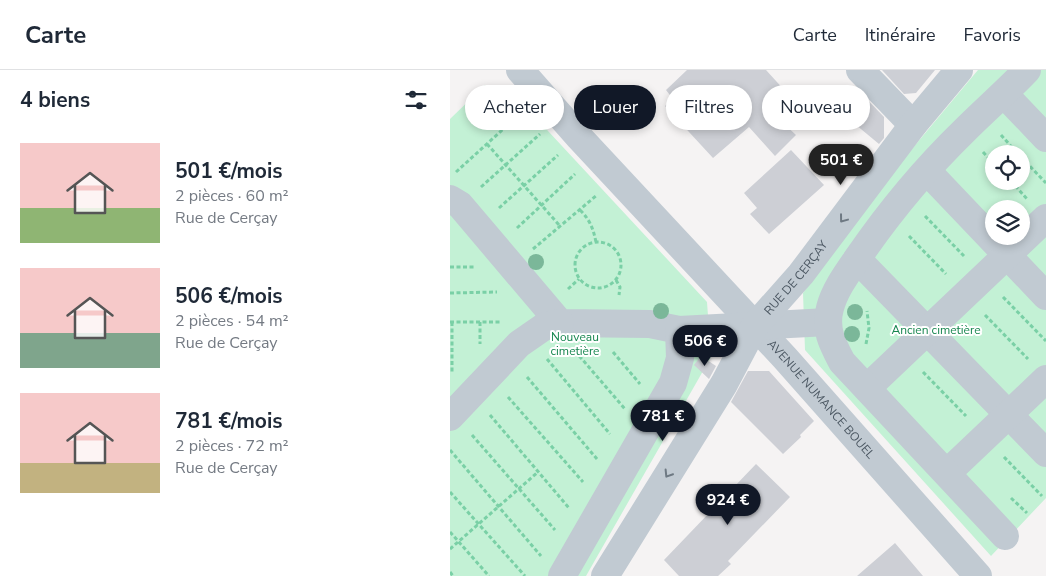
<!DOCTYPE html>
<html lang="fr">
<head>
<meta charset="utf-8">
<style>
  body { margin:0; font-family:"Nunito Sans",sans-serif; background:#f6f6f7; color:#1f2937; height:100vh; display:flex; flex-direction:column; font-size:19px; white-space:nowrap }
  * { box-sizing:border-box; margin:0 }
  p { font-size:16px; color:#747a83 }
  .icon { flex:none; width:28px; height:28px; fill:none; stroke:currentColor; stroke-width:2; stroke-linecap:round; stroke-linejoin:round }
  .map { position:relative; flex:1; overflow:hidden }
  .sheet { display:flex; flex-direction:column; background:#fff; width:450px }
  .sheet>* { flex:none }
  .top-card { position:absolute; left:15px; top:15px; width:475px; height:45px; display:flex; gap:10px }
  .tools { position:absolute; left:535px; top:75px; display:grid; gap:10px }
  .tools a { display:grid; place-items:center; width:45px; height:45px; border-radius:50%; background:#fff; box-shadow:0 2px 8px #0003; font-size:25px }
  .price { position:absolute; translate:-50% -42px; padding:0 11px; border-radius:18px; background:#111827; color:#fff; font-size:16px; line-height:32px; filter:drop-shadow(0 1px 2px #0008) }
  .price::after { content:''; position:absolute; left:50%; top:30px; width:15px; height:11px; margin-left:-8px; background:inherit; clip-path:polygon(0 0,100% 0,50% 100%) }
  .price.selected { background:#222; color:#fff }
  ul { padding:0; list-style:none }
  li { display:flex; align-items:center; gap:15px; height:125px; padding:0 20px }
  li span { display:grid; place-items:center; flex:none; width:140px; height:100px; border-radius:0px; color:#555 }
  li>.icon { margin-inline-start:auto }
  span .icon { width:60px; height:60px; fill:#fffc; stroke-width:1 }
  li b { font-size:21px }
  h2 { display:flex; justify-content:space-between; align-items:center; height:60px; padding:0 20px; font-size:21px }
  .pill { padding:0 18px; border-radius:22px; background:#fff; box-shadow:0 2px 8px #0003; font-size:18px; line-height:45px }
  .pill.selected { background:#111827; color:#fff }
  header { display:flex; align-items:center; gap:30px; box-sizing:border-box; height:70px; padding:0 25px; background:#fff; border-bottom:1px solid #e0e1e3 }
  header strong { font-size:24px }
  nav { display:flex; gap:28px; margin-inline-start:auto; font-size:18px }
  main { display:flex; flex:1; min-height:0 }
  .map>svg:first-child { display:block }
  .green { fill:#c3f1d5; fill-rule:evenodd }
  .building { fill:#cdcfd5 }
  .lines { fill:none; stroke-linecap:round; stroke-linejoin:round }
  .path { stroke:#7ad0a6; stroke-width:3; stroke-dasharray:4 2.5; stroke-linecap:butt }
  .minor { stroke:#c1cad2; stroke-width:28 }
  .tree { fill:#7bb799 }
  .oneway { stroke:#6e7983 }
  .labels { text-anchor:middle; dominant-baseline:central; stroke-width:4; stroke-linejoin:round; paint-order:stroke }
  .street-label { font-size:12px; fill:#4a5661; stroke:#fff }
  .park-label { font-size:12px; fill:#17864f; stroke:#fff }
</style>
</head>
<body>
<header>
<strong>Carte</strong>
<nav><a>Carte</a><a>Itinéraire</a><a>Favoris</a></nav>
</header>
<main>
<section class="sheet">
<h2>4 biens<svg class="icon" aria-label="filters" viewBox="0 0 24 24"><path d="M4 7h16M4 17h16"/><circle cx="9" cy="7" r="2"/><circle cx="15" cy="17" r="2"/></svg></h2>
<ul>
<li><span style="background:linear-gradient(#f6c9c9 65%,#8fb573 0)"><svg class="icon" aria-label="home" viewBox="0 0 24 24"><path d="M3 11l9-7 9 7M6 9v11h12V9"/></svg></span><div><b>501 €/mois</b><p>2 pièces · 60 m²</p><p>Rue de Cerçay</p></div></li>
<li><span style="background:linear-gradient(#f6c9c9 65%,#7fa58c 0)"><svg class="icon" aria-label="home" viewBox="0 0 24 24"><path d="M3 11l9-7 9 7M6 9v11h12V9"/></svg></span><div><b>506 €/mois</b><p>2 pièces · 54 m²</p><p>Rue de Cerçay</p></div></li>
<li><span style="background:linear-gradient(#f6c9c9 70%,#c2b280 0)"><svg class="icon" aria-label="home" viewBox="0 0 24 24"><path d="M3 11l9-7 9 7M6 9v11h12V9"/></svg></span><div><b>781 €/mois</b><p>2 pièces · 72 m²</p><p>Rue de Cerçay</p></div></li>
</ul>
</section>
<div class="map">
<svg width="596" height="506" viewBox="0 0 596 506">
  <rect width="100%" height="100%" fill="#f5f3f3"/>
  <path class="green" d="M528 0H596V428L541 486 355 280 353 223 446 98ZM544 84H571V111H544ZM544 139H571V166H544Z
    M35 15 47 29 59 19 257 232 261 287 136 506H0V49Z"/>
  <path class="building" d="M237 0H316L347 34 330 50 346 65 325 86 299 57 263 88 215 36 223 29 216 20Z
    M432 0H485L466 23 454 24Z
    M409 21 434 47V68L429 74 388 40Z
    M341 80 374 115 319 164 300 144 307 138 294 123Z
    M251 286 266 296 259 309 244 295Z
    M298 301H319L364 351 350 365 351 367 333 384 281 332Z
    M306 394 340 427 278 491 281 494 268 506H229L214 490Z
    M445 473 473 506H407Z"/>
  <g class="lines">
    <path class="path" d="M551 65 568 84
      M37 74 110 156
      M533 82 544 94
      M571 87 596 113
      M6 102 72 42
      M561 111 577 129
      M31 117 90 64
      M49 138 108 85
      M130 140C140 150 143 158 146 172
      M475 146 514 186
      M67 158 125 104
      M459 166 496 204
      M125 195a23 23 0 1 1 46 0a23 23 0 1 1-46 0Z
      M83 179 147 125
      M0 197H25
      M166 210 170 217 169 225
      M118 219 129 209
      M0 223 47 222
      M553 227 596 271
      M535 245 578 289
      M0 252H52
      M2 252V304
      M30 252V274
      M416 274 419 258 417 241
      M125 281 175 339
      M163 282 190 314
      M97 289 160 364
      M473 302 516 346
      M77 307 147 389
      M58 327 133 412
      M40 345 119 438
      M22 365 105 460
      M0 380 91 486
      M554 387 592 426
      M0 422 75 506
      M561 428 577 443
      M0 462 39 506
      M0 479 88 402
      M0 502 3 506"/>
    <g class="minor">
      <path id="s1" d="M70 0 129 67 335 288 528 506"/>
      <path d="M410 0 463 55"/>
      <path d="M554 24 596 68"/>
      <path d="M477 101 596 226"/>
      <path d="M0 129 10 135 110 253 200 254 229 260 378 252"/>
      <path d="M407 189 596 383"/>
      <path d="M417 318 596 148"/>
      <path d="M0 347 69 274 95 256 110 253"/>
      <path d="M497 403 596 309"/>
      <path d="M555 466 392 292C383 275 374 259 380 238 385 219 398 202 409 186 440 141 476 98 514 61 535 40 557 21 577 0"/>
      <path d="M112 506 223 313 230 288 229 260"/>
      <path id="s2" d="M155 506 274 314 304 257 351 204 463 55 509 0"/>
    </g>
  </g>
  <g class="tree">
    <circle cx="69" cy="40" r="8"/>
    <circle cx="86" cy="192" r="8"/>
    <circle cx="211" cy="241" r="8"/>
    <circle cx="405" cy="242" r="8"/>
    <circle cx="402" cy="264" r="8"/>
  </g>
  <defs><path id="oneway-chevron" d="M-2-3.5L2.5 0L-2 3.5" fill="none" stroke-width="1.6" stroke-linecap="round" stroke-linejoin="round" transform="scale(1.25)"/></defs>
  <g class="oneway">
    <use href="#oneway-chevron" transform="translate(393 149) rotate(127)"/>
    <use href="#oneway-chevron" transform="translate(218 404) rotate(122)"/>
  </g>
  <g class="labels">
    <g class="street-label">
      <text stroke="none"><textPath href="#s2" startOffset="355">RUE DE CERÇAY</textPath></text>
      <text stroke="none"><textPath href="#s1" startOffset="446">AVENUE NUMANCE BOUEL</textPath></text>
    </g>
    <g class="park-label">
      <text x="486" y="260">Ancien cimetière</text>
      <text x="125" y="267">Nouveau<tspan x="125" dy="14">cimetière</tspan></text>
    </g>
  </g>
</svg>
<div class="tools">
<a><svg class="icon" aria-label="locate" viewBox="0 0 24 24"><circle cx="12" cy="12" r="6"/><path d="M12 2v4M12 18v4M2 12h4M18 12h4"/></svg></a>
<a><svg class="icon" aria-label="layers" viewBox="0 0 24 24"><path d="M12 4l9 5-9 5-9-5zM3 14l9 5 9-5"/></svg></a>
</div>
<b class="price selected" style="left:391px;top:116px">501 €</b>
<b class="price" style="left:255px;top:297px">506 €</b>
<b class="price" style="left:213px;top:372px">781 €</b>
<b class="price" style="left:278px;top:456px">924 €</b>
<div class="top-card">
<a class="pill">Acheter</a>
<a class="pill selected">Louer</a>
<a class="pill">Filtres</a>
<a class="pill">Nouveau</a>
</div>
</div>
</main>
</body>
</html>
